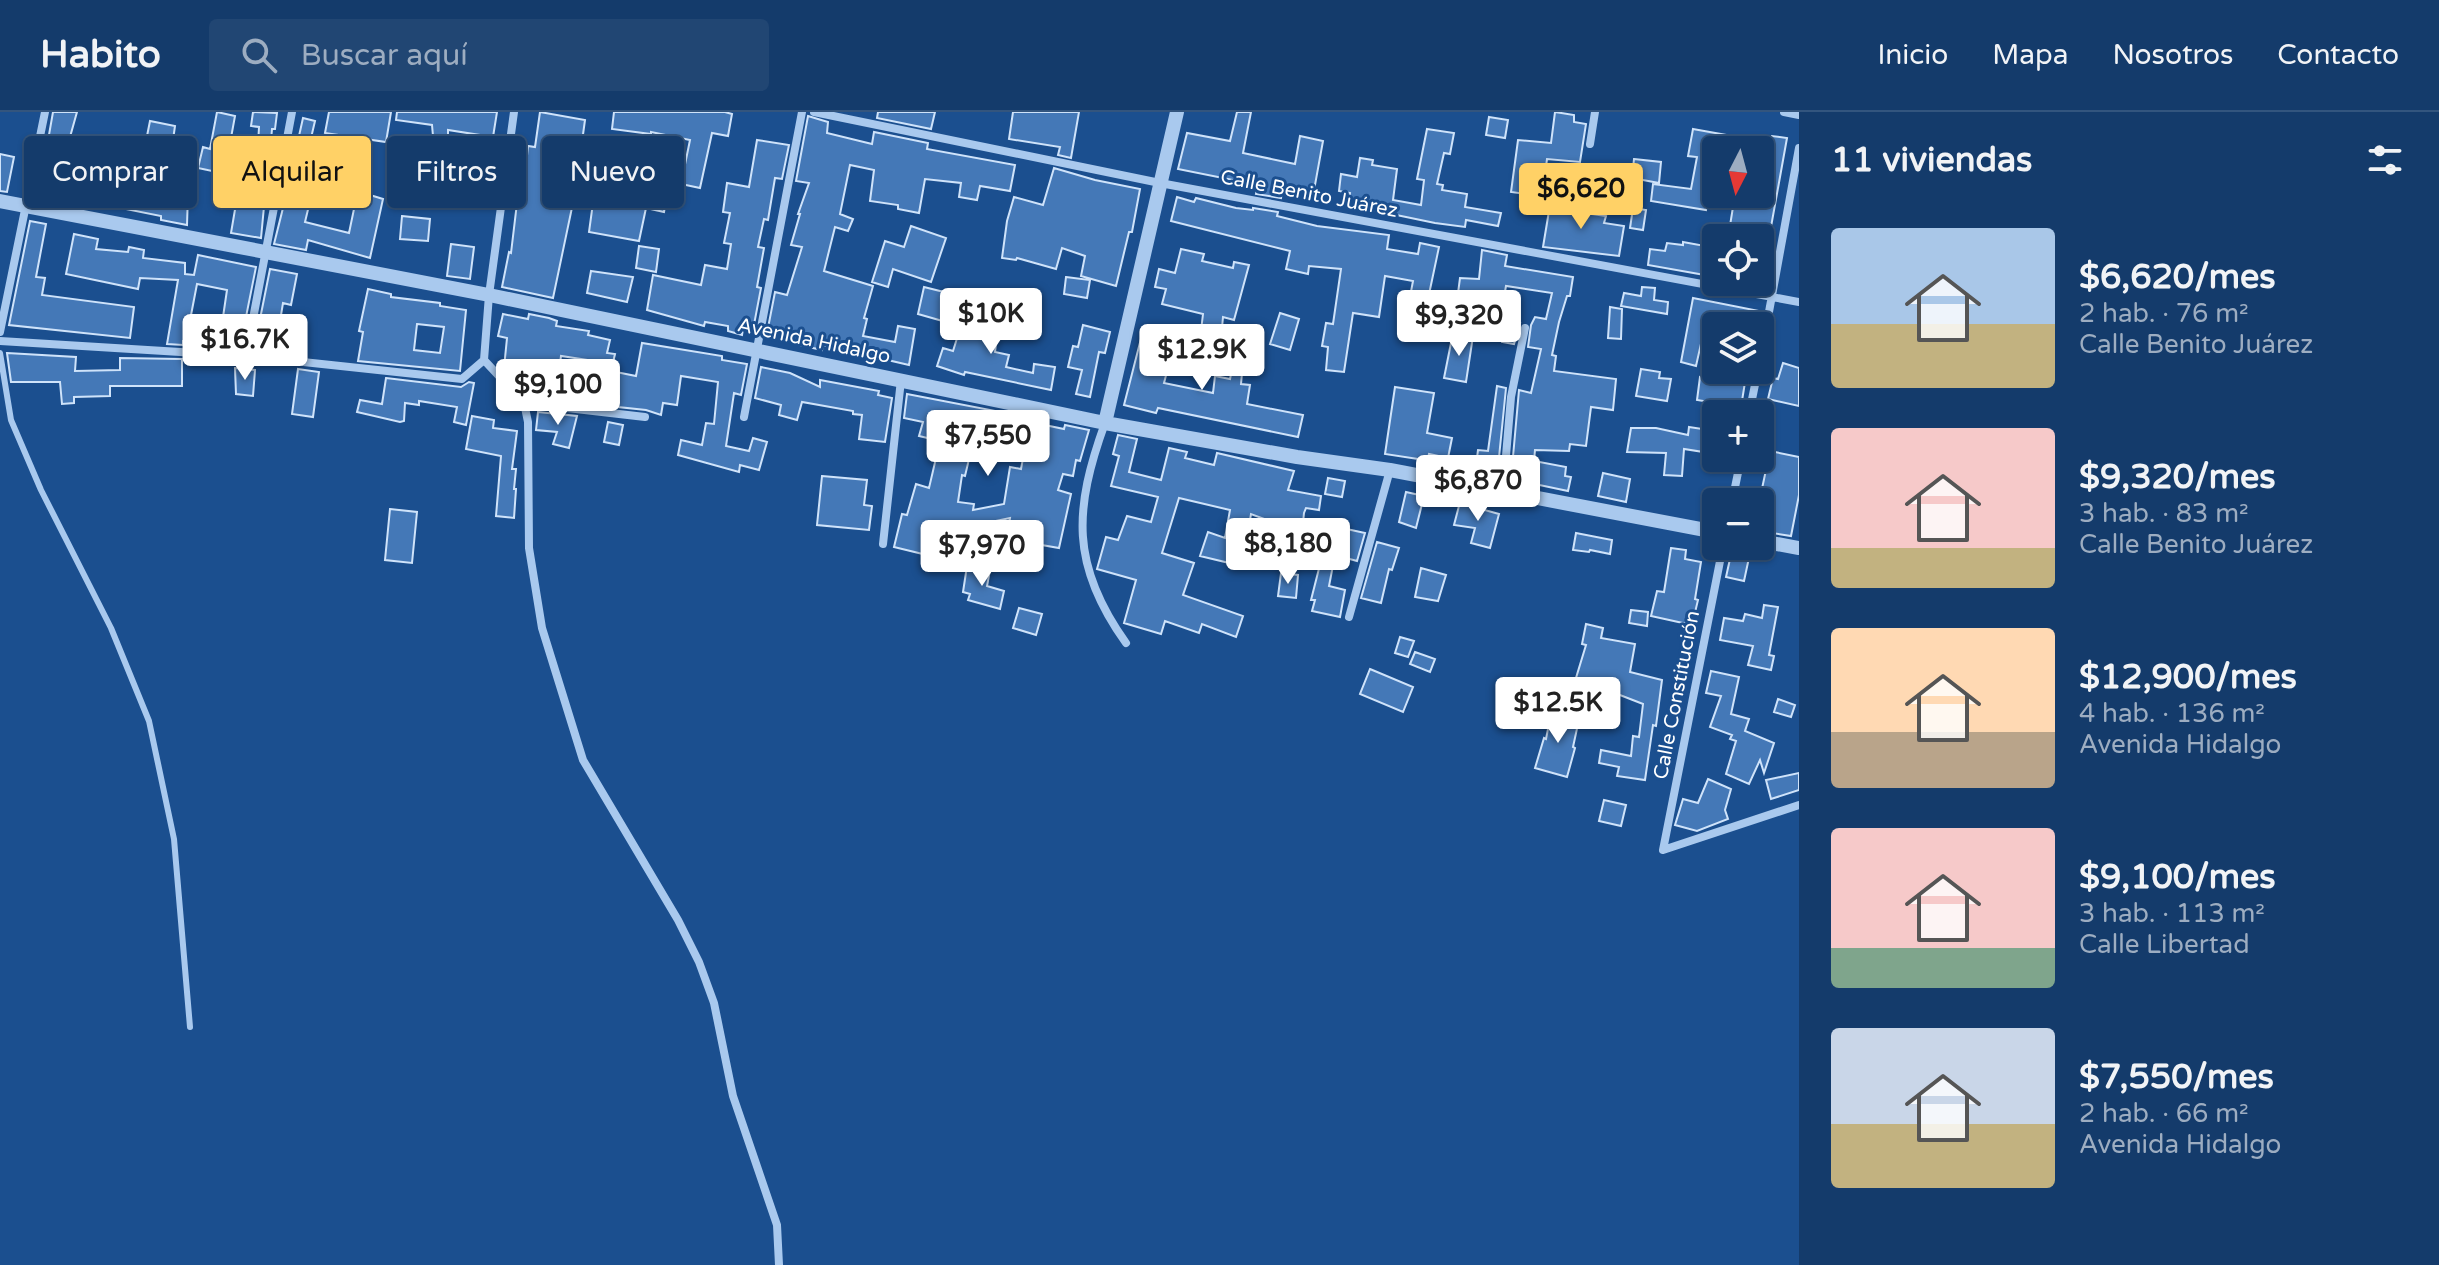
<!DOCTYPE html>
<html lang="es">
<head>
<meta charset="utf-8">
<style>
  body { margin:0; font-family:"Varela Round",sans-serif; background:#214673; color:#f1f3f6; height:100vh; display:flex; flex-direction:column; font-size:30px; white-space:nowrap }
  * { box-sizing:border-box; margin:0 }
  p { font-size:26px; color:#9dadc1 }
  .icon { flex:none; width:44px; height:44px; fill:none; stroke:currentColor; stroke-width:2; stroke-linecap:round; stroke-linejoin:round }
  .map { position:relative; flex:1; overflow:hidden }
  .side { display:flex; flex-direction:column; background:#143b6b; width:640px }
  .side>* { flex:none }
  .top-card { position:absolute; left:24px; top:24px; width:760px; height:72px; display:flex; gap:16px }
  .needle { width:52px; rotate:186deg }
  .buttons { position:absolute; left:1702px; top:24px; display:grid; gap:16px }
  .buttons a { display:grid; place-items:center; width:72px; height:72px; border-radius:8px; background:#143b6b; box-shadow:0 2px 6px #0004,0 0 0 2px #33557e; font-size:40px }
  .price { position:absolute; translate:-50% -68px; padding:0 18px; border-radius:8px; background:#fff; color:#222; font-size:26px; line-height:52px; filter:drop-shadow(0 2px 4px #0008) }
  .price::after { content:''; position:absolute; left:50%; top:48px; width:24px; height:18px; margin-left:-12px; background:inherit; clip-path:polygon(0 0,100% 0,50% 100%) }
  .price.selected { background:#ffd166; color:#111 }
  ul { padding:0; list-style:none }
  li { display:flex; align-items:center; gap:24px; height:200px; padding:0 32px }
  li span { display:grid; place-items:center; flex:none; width:224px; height:160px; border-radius:8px; color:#555 }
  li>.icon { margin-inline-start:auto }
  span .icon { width:96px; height:96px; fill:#fffc; stroke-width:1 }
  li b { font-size:34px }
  h2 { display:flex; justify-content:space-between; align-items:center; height:96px; padding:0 32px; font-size:34px }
  .pill { padding:0 28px; border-radius:8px; background:#143b6b; box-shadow:0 2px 6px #0004,0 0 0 2px #33557e; font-size:28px; line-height:72px }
  .pill.selected { background:#ffd166; color:#111 }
  header { display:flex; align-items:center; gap:48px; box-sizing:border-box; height:112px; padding:0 40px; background:#143b6b; border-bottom:2px solid #33557e }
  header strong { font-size:38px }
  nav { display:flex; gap:44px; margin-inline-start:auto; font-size:28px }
  .search { width:560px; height:72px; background:#214673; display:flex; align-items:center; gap:20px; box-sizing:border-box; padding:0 28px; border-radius:8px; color:#9dadc1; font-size:30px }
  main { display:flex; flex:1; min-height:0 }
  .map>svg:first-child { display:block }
  .building { fill:#4478b7; stroke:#cfe3fa; stroke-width:2; fill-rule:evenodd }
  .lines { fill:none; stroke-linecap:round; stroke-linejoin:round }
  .service { stroke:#a9c9ee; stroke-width:6 }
  .minor { stroke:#a9c9ee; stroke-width:8 }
  .tertiary { stroke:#a9c9ee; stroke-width:14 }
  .labels { text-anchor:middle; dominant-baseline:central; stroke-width:6; stroke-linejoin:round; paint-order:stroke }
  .street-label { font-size:20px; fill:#fff; stroke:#1b4f8f }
</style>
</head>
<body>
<header>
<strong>Habito</strong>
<div class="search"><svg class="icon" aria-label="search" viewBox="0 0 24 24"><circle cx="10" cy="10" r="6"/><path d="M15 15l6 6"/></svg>Buscar aquí</div>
<nav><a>Inicio</a><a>Mapa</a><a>Nosotros</a><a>Contacto</a></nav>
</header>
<main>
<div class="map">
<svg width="1799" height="1153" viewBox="0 0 1799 1153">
  <rect width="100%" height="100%" fill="#1b4f8f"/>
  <path class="building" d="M53 0H77L70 25 85 27 84 32 143 44 150 9 175 14 173 28 168 27 163 53 189 58 184 80 188 81 187 113 161 108V104L51 82 54 59 43 57Z
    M217 0 235 4 226 53 267 63 261 126 231 121 238 80 214 75 217 60 198 56 203 35 210 37Z
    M253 0 277 1 275 17H272L269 52 257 51 259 15 251 14Z
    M329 0H391L386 30 325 21Z
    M397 0H497L493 25 448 18V23L433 24 432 13 396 8Z
    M540 0 585 8 581 37 576 36 578 67 553 186 502 175 509 140 511 141 517 91 522 92 528 34 535 35Z
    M614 0H725L732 2 728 24 712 21 700 76 681 72 690 28 651 20V22L612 17Z
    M878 0H935L931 17 877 6Z
    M1013 0H1079L1071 46 1058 43 1060 35 1009 27Z
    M1237 0H1251L1243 41 1295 52 1300 24 1323 29 1313 84 1282 80 1281 86 1256 82 1258 73 1178 57 1187 21 1230 29Z
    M1555 0 1574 3V10L1586 12 1580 50 1547 47 1542 84 1511 80 1518 28 1551 31Z
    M808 4 828 10 827 21 872 32 874 20 928 31 927 37 1015 53 1010 79 980 74 977 88 959 85 961 71 925 67 919 101 898 97V93L870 89 874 58 850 53 840 102 853 107 848 119 835 115 824 159 873 174 864 206 867 207 863 224 895 230 898 214 915 217 909 253 823 233 822 238 795 232 796 229 770 224V221H767L775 180 787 183 802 135 791 133 800 102H798L809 71 796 69Z
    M1489 5 1508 8 1505 26 1486 23Z
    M303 6 315 9 311 26 299 24Z
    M1427 17 1454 21 1450 42 1444 41 1437 72 1443 73 1442 78 1467 82 1465 95 1501 101 1498 114 1466 108 1465 115 1435 111 1348 93 1350 81 1339 79 1341 62 1357 65 1360 46 1373 48 1372 53 1397 57 1393 88 1421 93 1424 68 1417 67Z
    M1693 17 1760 29 1771 30 1772 24 1787 26 1769 126H1728L1733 95 1707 91 1706 98 1651 89 1653 72 1691 77 1697 45 1688 44ZM1716 38H1760V82H1707Z
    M757 28 789 33 782 67 775 66 768 108 764 107 758 135 764 136 757 175 761 176 753 218 743 217 742 223 728 219V214L705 210 704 214 647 198 653 163 701 173 705 153 727 157 731 132 724 131 730 101 723 100 727 71 749 75Z
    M0 42 14 45 7 80 0 79Z
    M1634 47 1661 50 1659 71 1632 66Z
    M306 55 371 73 370 83 383 87 370 146 308 128 306 138 274 132 286 84 297 87ZM311 85 354 97 349 121 305 110Z
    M1054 56 1095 68 1140 77 1132 120H1129L1116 174 1081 164 1085 144 1062 136 1056 157 1017 146 1016 148 1002 146 1007 109 1014 85 1043 93Z
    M627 59 670 67 664 100 646 96 639 129 589 120 595 76 622 80Z
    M440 63 467 67 465 94 437 91Z
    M1177 85 1194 90 1196 86 1236 96 1253 98V96L1278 100 1277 104 1317 114 1389 123 1387 137 1418 142 1420 131 1439 135 1428 187 1430 188 1425 214 1405 211 1413 169 1385 164 1379 205 1353 201 1344 260 1326 258 1328 235 1322 234 1326 211 1333 212 1341 157 1309 154 1308 162 1286 157 1290 139 1171 109Z
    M1551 87 1571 90 1570 99 1606 104 1604 111 1624 114 1619 144 1543 135Z
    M1633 96 1646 98 1643 118 1630 116Z
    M402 104 430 107 428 129 400 127Z
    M30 109 46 112 36 165 45 166 42 183 134 195 130 226 9 213Z
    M911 114 946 126 931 170 893 157 888 175 872 170 885 129 904 135Z
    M74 122 98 127 96 137 128 140 129 135 144 138 143 146 185 151V162L194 163 198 143 256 155 240 235 219 232 227 178 197 172 186 229H183V233L167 232 178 168 140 166 138 177 66 162Z
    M1683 130 1716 136V165L1648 153 1650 137 1665 139 1667 131 1683 133Z
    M451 132 474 135 470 167 447 164Z
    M639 134 659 137 656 160 636 156Z
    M1181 137 1204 142 1202 149 1233 156 1234 150 1249 153 1234 208 1223 205 1220 237 1199 235 1203 202 1162 192 1166 177 1155 175 1159 157 1175 161Z
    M1482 138 1507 143 1505 154 1573 165 1570 184H1567L1559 210 1552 243 1556 244 1554 259 1616 267 1613 298 1591 295 1586 334 1570 332 1569 339 1535 338 1534 349 1566 355 1565 364 1571 365 1568 379 1511 367 1519 278 1531 281 1541 237 1528 235 1531 213 1535 205 1546 207 1552 181 1506 174 1500 207 1473 203 1476 183 1458 181 1460 166 1479 167Z
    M270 157 297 162 291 193 283 191 279 215 259 212Z
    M591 159 633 165 627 190 587 181Z
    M1066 165 1090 168 1087 186 1064 182Z
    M924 175 956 183 954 190 958 191 953 212 918 202Z
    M1642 175 1655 176 1654 188 1668 190 1667 202 1621 194 1624 181 1641 184Z
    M368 177 391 182V185L440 191V194L466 198 460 259 358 249 363 220 359 219ZM417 212 444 215 440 241 414 238Z
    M1693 186 1759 199 1757 214H1705L1696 254 1681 250Z
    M984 191 1001 193 995 240 1009 243 1006 255 1033 261 1034 252 1055 255 1051 278 965 260 964 263 937 254 943 236 953 239 959 220 980 227Z
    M1610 195 1622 197 1621 227 1608 226Z
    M1280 201 1299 207 1290 238 1270 232Z
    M503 202 528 207 529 202 549 206 557 209 556 214 589 219 588 223 610 228 607 241 615 242 611 259 636 264 642 231 722 244V248L747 252 741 283 734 281 726 334 749 339 753 326 767 330 759 358 740 353 739 360 678 343 681 328 702 333 706 311 714 312 718 270 681 264 677 293 663 291 661 303 646 298 618 295 619 284 590 278 596 253 587 251 588 248 561 244 555 287 538 286 539 283 531 282 532 278 521 277 514 270 515 257 504 256 507 226 498 224Z
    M1502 209 1520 211 1514 232 1502 230Z
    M1083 213 1110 220 1105 241 1099 240 1090 285 1076 282 1082 258 1068 255 1073 234 1078 235Z
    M1144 215 1169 221 1160 254 1168 256 1164 271 1213 281 1215 264 1230 267 1237 235 1262 241 1259 252 1243 251 1241 272 1250 273 1247 292 1303 303 1298 325 1158 296 1156 301 1124 293Z
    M1453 221 1473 224 1466 270 1444 266Z
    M7 241 76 245 75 259 120 258V246L182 247V274H110V284L74 285V291L62 292 60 270H11Z
    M1783 251 1799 256V294L1768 287 1773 266 1778 267Z
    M761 255 790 261 820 275V268L879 279 878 283 892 286 885 330 859 327 862 303 853 302V299L802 290 797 308 779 303 781 293 755 286Z
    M235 256 255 258 253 284 236 282Z
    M298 257 319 260 313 305 292 302Z
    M1641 257 1660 260 1659 266 1671 267 1667 289 1636 284Z
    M1734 258H1747L1741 295 1697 288 1700 265 1732 270Z
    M386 266 461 275 469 270 474 271 466 313 454 310 457 295 419 289V293L405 291 404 309 400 310 357 300 360 288 382 292Z
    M1497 274 1506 276 1497 365 1475 361 1478 338 1488 339Z
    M1395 275 1434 281 1427 321 1452 326 1448 346 1429 342 1428 346 1418 347 1385 342Z
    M907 282 1011 302V306L1064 317 1065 313 1089 318 1080 349 1076 348 1073 364 1063 362 1058 378 1071 382 1059 436 1007 427 1010 406 971 414 959 449 933 439 931 444 894 435 902 402 907 403 916 372 929 376 940 329 919 324 923 310 904 306ZM975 322 1026 331 1021 357 1010 355 1004 392 973 398 974 392 958 390 962 363 965 364Z
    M538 300 577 304 569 336 553 332 557 320 536 318Z
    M472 304 494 308 493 316 517 319 512 357H516L514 377H516L514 406 496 404 501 344 466 337Z
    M608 310 623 313 619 333 604 330Z
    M1689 315 1716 319V342L1684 337 1682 364 1664 363 1666 341 1627 340 1631 316H1656L1688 323Z
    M1118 323 1137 327 1129 360 1161 368 1169 336 1187 340 1185 346 1214 353 1217 341 1294 359 1288 378 1321 384 1319 398 1306 396 1304 401 1302 421 1251 402 1244 442 1253 444 1250 456 1200 444 1208 420 1225 426 1230 398 1179 386 1162 441 1194 451 1183 483 1243 504 1236 525 1202 512 1199 521 1165 509 1161 522 1124 511 1136 468 1097 457 1106 425 1118 428 1127 404 1151 410 1158 385 1111 374 1119 344 1113 342Z
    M1770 339 1799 345V383L1791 424 1760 419V386Z
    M1603 361 1630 367 1626 390 1598 384Z
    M822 364 867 368 864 393 872 394 869 418 817 413Z
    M1328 366 1345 369 1342 385 1325 382Z
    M1406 380 1424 384 1416 416 1399 410Z
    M1460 390 1475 392 1474 395 1499 402 1490 436 1471 431 1475 416 1454 413Z
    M390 397 417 400 412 451 385 448Z
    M1342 416 1365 421 1357 449 1335 443 1329 474 1345 478 1340 505 1312 499 1315 488H1311L1329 417 1339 419V430Z
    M1576 421 1612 428 1610 442 1590 438 1589 440 1573 438Z
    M1377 430 1399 436 1392 458 1389 457 1381 491 1361 486Z
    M1671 436 1686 438 1685 447 1701 450 1695 487 1698 488 1692 513 1651 504 1657 479 1664 480Z
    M1732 438 1750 441 1744 469 1726 465Z
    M967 454 990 458 987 474 1004 479 1000 497 968 488 970 482 963 480Z
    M1421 456 1446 463 1438 489 1415 485Z
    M1281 461 1298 463 1296 486 1278 484Z
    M1764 493 1778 495 1769 543 1774 544 1771 558 1748 553 1753 534 1720 528 1724 506 1743 509 1745 502 1762 506Z
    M1019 496 1042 502 1036 523 1013 516Z
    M1631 498 1648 500 1647 514 1629 511Z
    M1586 512 1603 516 1601 526 1635 532 1630 560 1662 568 1656 614 1653 613 1645 668 1617 664 1619 655 1599 651 1601 638 1631 644 1633 624 1639 625 1643 592 1576 566 1586 533 1582 532Z
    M1400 525 1414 529 1408 545 1395 541Z
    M1415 540 1435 547 1430 560 1410 552Z
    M1370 557 1413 575 1403 600 1360 582Z
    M1711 559 1739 565 1731 602 1749 607 1745 619 1774 631 1764 661 1760 648 1749 672 1726 662 1736 629 1730 627 1732 623 1710 615 1721 584 1706 581Z
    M1778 587 1795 593 1791 605 1774 600Z
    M1552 597 1567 600 1565 609 1578 612 1573 635 1575 636 1567 665 1535 656 1544 626 1546 627Z
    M1799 661V678L1771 687 1766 668Z
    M1708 667 1731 677 1725 698 1728 707 1697 719 1675 713 1683 687 1698 691Z
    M1604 688 1626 693 1621 714 1599 709Z"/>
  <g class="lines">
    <path class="service" d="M0 241 11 308 41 378 111 516 149 609 174 727 190 915"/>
    <path class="minor" d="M814 0 1160 71 1799 190
      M1784 0 1799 3
      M1590 32 1595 0
      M413 52 505 65
      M0 220 45 0
      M0 229 246 244 462 267 484 248 489 183 514 0
      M246 244 292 0
      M484 248 524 291 528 310 529 436 542 516 583 648 678 808 699 850 714 891 733 984 777 1113 779 1153
      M1760 249 1799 36
      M524 291 645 305
      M1749 302 1758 258
      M744 305 802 0
      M1105 311C1074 397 1070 453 1126 531
      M1503 379 1511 285 1525 216
      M1732 390 1741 346
      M883 432 901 268
      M1723 434 1663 738 1799 693
      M1349 505 1390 358"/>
    <path class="tertiary" d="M0 89 489 183 1105 311 1297 345 1390 358 1716 420
      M1105 311 1177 0
      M1760 429 1799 436"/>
  </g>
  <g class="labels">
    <g class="street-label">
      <text transform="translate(1309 82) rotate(11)">Calle Benito Juárez</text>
      <text transform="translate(814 229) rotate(12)">Avenida Hidalgo</text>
      <text transform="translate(1677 583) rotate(-79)">Calle Constitución</text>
    </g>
  </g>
</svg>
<div class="buttons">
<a><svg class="needle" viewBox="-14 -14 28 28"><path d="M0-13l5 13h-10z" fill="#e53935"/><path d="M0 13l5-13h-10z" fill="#9dadc1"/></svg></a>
<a><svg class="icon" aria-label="locate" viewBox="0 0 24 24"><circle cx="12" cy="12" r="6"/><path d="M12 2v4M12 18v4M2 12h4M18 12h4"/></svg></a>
<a><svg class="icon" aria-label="layers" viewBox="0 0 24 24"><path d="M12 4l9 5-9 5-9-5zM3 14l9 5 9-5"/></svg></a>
<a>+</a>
<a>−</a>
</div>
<b class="price selected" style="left:1581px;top:119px">$6,620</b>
<b class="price" style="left:991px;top:244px">$10K</b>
<b class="price" style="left:1459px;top:246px">$9,320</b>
<b class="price" style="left:245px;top:270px">$16.7K</b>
<b class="price" style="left:1202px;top:280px">$12.9K</b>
<b class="price" style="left:558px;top:315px">$9,100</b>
<b class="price" style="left:988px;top:366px">$7,550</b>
<b class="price" style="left:1478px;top:411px">$6,870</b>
<b class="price" style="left:1288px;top:474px">$8,180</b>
<b class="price" style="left:982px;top:476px">$7,970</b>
<b class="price" style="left:1558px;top:633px">$12.5K</b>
<div class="top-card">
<a class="pill">Comprar</a>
<a class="pill selected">Alquilar</a>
<a class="pill">Filtros</a>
<a class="pill">Nuevo</a>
</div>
</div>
<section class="side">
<h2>11 viviendas<svg class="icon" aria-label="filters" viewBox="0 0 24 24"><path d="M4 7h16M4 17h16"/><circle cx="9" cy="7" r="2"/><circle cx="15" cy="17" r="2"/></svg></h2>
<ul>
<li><span style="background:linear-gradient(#a9c7e8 60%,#c2b280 0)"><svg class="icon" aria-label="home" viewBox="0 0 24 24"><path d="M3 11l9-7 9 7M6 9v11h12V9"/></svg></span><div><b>$6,620/mes</b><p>2 hab. · 76 m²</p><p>Calle Benito Juárez</p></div></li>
<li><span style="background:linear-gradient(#f6c9c9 75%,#c2b280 0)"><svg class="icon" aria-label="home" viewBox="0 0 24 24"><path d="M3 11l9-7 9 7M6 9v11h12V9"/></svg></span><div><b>$9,320/mes</b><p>3 hab. · 83 m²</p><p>Calle Benito Juárez</p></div></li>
<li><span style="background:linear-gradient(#ffd9b3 65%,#b9a48a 0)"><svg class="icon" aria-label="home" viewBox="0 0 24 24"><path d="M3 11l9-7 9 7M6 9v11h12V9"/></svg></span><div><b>$12,900/mes</b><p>4 hab. · 136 m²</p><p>Avenida Hidalgo</p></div></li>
<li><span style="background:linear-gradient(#f6c9c9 75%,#7fa58c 0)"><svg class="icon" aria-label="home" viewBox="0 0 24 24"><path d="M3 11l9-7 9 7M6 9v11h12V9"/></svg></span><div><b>$9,100/mes</b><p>3 hab. · 113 m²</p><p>Calle Libertad</p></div></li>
<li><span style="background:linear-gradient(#c9d6e8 60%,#c2b280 0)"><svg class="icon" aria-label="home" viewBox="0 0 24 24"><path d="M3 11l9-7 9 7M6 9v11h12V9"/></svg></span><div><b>$7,550/mes</b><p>2 hab. · 66 m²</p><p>Avenida Hidalgo</p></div></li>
</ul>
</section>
</main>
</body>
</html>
